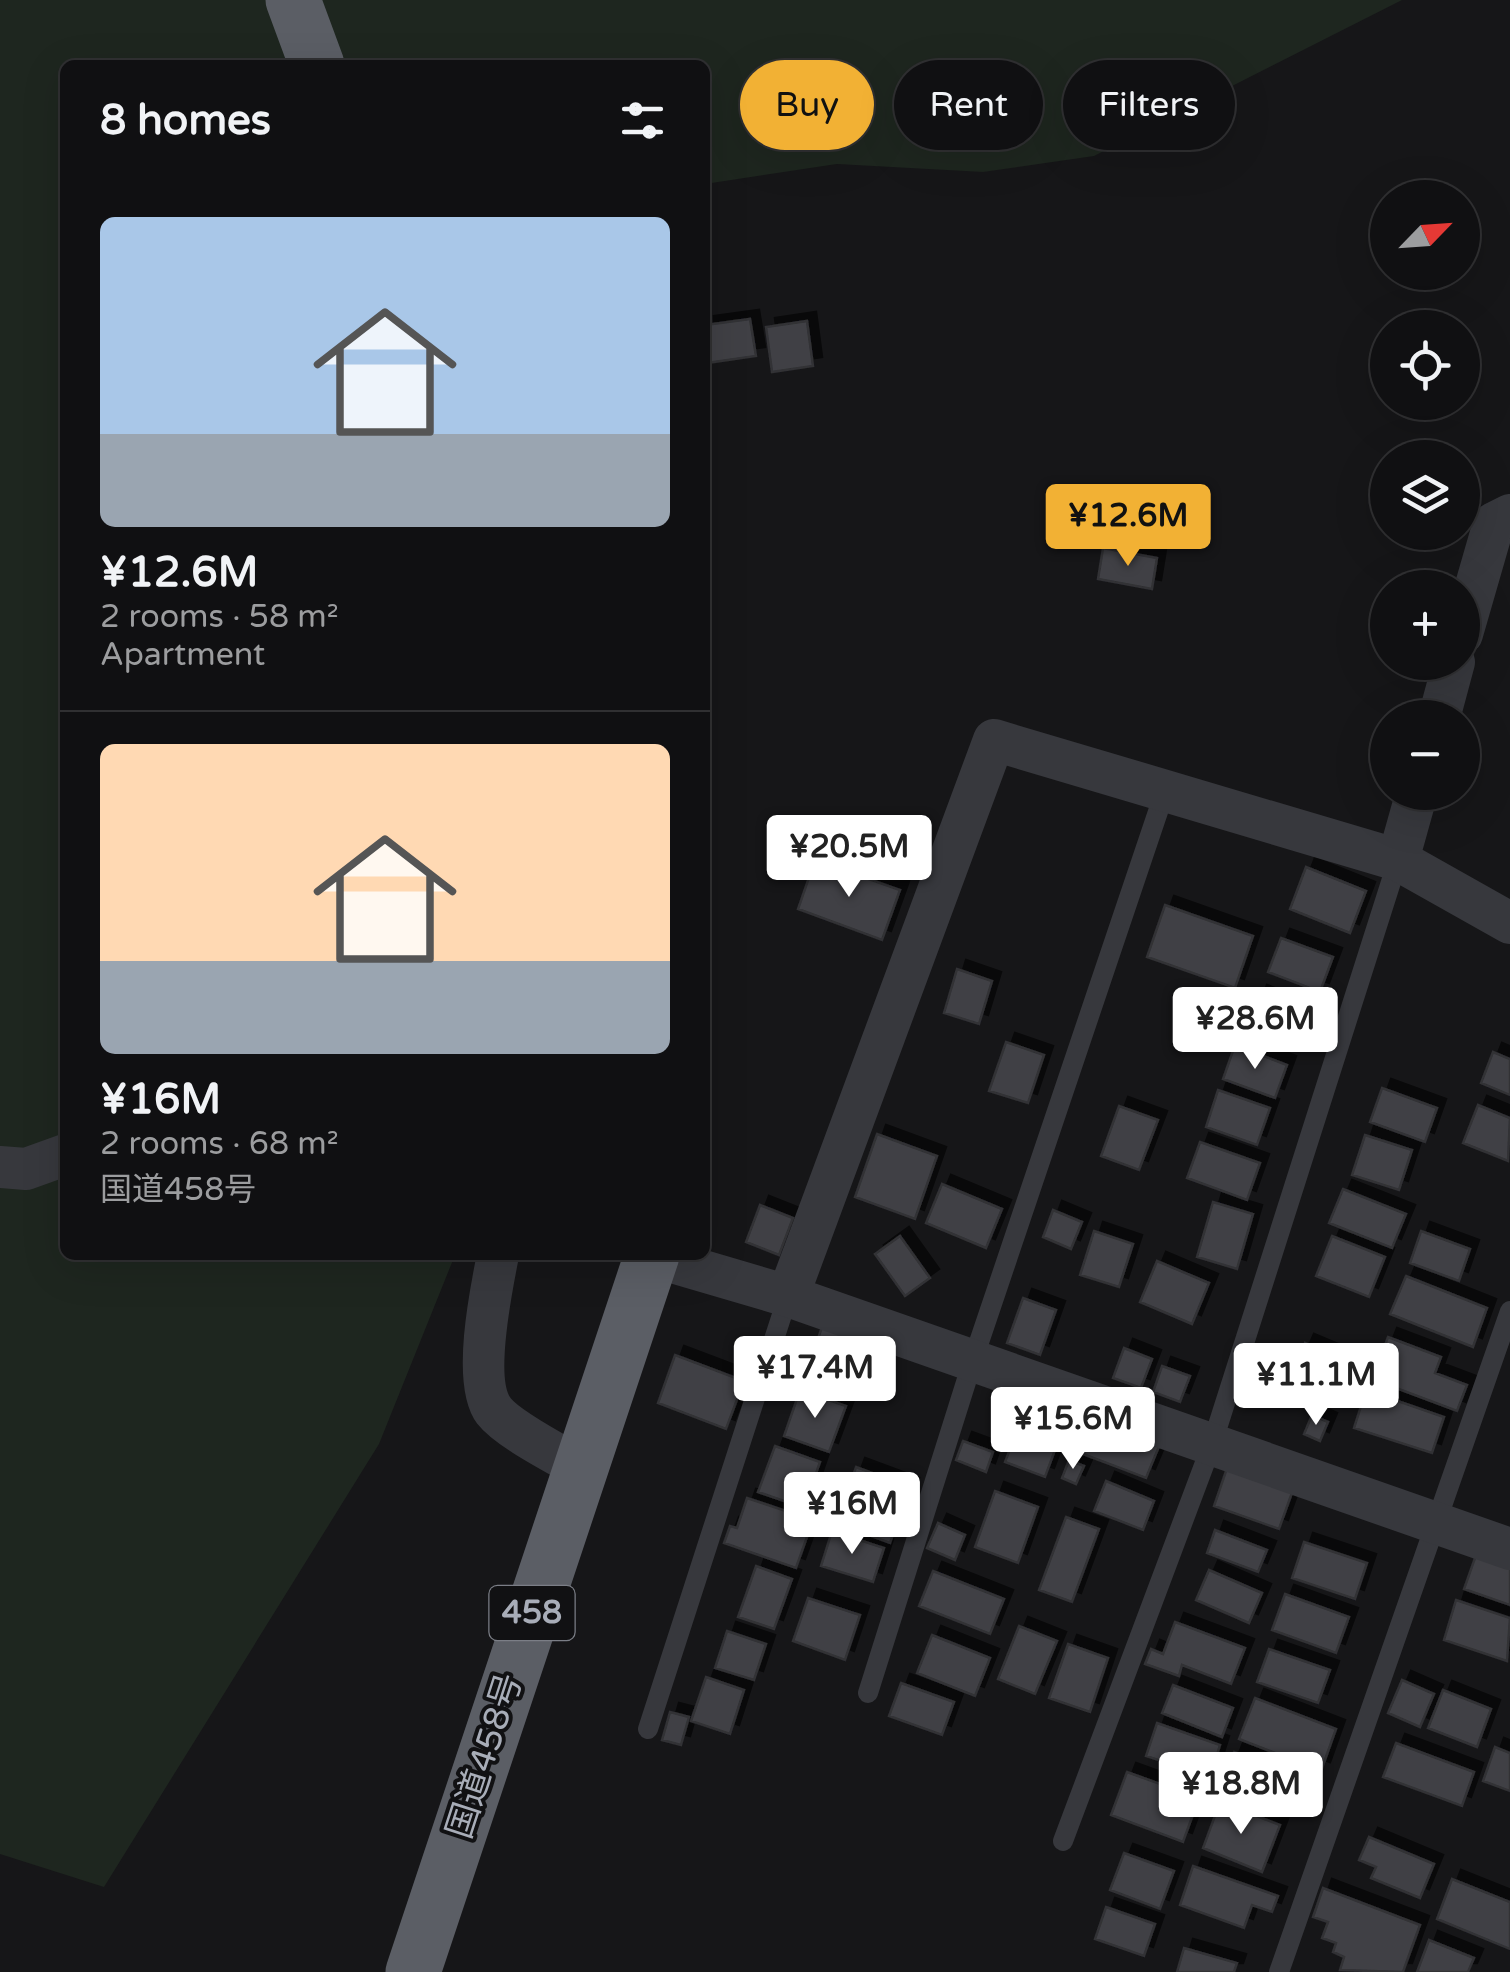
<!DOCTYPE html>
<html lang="en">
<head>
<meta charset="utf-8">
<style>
  body { margin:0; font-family:"Varela Round","Noto Sans JP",sans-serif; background:#1e1e20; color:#f1f3f6; height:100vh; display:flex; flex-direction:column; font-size:38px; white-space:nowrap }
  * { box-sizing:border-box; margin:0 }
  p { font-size:32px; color:#9c9d9f }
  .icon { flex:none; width:55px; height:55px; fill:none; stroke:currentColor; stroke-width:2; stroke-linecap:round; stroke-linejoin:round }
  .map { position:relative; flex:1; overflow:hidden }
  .sheet { position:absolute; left:60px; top:60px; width:650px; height:1200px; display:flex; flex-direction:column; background:#101012; border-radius:15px; box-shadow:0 10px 40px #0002,0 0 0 2px #303032 }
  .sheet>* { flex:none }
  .banner { position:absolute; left:740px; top:60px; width:620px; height:90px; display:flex; gap:20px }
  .needle { width:65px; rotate:65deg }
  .controls { position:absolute; left:1370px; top:180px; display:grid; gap:20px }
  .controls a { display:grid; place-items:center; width:110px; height:110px; border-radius:50%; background:#101012; box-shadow:0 10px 40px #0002,0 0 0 2px #303032; font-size:50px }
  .price { position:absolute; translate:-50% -85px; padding:0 22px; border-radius:10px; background:#fff; color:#222; font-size:32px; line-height:65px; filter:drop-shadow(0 2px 5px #0008) }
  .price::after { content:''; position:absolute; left:50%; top:60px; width:30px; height:22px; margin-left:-15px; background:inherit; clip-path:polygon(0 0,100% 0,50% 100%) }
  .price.on { background:#f2b134; color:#111 }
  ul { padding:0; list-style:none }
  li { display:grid; align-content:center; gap:20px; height:530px; padding:0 40px }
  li+li { border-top:2px solid #303032 }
  li span { display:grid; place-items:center; height:310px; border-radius:15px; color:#555 }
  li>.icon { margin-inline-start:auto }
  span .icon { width:180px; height:180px; fill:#fffc; stroke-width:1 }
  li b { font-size:42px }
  h2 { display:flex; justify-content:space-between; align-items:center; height:120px; padding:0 40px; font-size:42px }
  .chip { padding:0 35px; border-radius:45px; background:#101012; box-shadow:0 10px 40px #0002,0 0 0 2px #303032; font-size:35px; line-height:90px }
  .chip.on { background:#f2b134; color:#111 }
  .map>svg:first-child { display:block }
  .green { fill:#1e261f }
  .building { fill:#404145; stroke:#303034; stroke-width:2.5; filter:url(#shadow) }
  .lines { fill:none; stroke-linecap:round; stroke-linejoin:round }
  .service { stroke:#37383d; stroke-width:20 }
  .minor { stroke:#37383d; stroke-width:42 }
  .trunk { stroke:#5b5e65; stroke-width:55 }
  .labels { text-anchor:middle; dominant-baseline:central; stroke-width:8; stroke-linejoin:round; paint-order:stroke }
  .shield { fill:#111113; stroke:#7b7e86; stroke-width:2.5 }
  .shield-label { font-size:32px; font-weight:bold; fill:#a8adb8 }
  .street-label { font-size:35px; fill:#a8adb8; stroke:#111113 }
</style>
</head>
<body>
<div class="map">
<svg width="1510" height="1972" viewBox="0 0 1510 1972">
  <defs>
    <filter id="shadow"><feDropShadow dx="9" dy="-9" stdDeviation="0" flood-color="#0009"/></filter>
  </defs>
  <rect width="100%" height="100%" fill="#161618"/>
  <path class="green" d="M0 0H1402L1094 156 983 172 837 164 705 184V65H65V1255H455L379 1444 104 1887 0 1854Z"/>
  <path class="building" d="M750 319 756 356 707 363 705 325Z
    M807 321 813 366 772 372 766 327Z
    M1103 548 1157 558 1152 589 1098 579Z
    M815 860 900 890 882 940 798 909Z
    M1306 867 1366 891 1350 933 1290 909Z
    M1165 905 1253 936 1235 988 1147 957Z
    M1281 938 1333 957 1320 992 1268 972Z
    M957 969 992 981 979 1024 944 1013Z
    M1258 994 1306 1013 1294 1046 1246 1027Z
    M1006 1042 1044 1055 1028 1103 989 1091Z
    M1235 1045 1287 1065 1275 1098 1223 1079Z
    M1493 1052 1510 1059V1095L1481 1083Z
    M1382 1088 1437 1108 1425 1142 1370 1122Z
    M1218 1090 1270 1108 1257 1145 1206 1127Z
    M1478 1105 1510 1118 1508 1161 1463 1143Z
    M1119 1106 1158 1120 1139 1170 1101 1156Z
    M877 1134 937 1156 915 1219 855 1197Z
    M1365 1135 1412 1150 1399 1190 1352 1175Z
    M1200 1142 1260 1163 1247 1200 1187 1178Z
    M942 1184 1002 1209 986 1248 926 1223Z
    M1343 1189 1406 1214 1392 1248 1329 1223Z
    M1213 1202 1253 1214 1237 1269 1197 1257Z
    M760 1205 793 1218 779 1255 746 1242Z
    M1053 1210 1082 1222 1071 1249 1043 1237Z
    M1094 1231 1133 1244 1119 1287 1080 1275Z
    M1421 1231 1470 1249 1459 1281 1410 1263Z
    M900 1236 930 1278 905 1296 875 1254Z
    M1332 1236 1385 1257 1369 1297 1316 1276Z
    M1157 1261 1209 1283 1192 1324 1140 1302Z
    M1406 1276 1487 1308 1473 1347 1390 1314Z
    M1023 1298 1056 1310 1040 1355 1007 1343Z
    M822 1327 867 1342 851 1388 806 1373Z
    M1388 1337 1441 1357 1435 1373 1467 1385 1457 1411 1372 1379Z
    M1305 1343 1343 1359 1327 1397 1289 1380Z
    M1124 1348 1152 1359 1141 1388 1113 1378Z
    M675 1355 744 1381 726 1429 658 1403Z
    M1162 1366 1190 1376 1180 1402 1153 1392Z
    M800 1390 846 1406 829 1452 784 1436Z
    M1366 1390 1444 1417 1432 1453 1354 1428Z
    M1026 1407 1065 1423 1045 1477 1005 1462Z
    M1312 1415 1328 1422 1320 1441 1304 1434Z
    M1087 1416 1160 1444 1146 1478 1075 1451Z
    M963 1441 993 1452 986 1472 956 1460Z
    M775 1446 820 1462 804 1508 758 1492Z
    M1069 1460 1084 1466 1076 1484 1062 1478Z
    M856 1467 910 1487 890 1543 836 1523Z
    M1227 1468 1293 1490 1279 1529 1214 1506Z
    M1106 1481 1154 1501 1143 1530 1094 1511Z
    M995 1491 1038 1507 1018 1563 975 1547Z
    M747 1498 813 1520 796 1568 724 1543 730 1526 737 1528Z
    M1066 1517 1099 1529 1072 1602 1039 1590Z
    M938 1523 965 1535 955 1560 927 1548Z
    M1215 1530 1267 1550 1258 1572 1207 1553Z
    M832 1531 884 1548 873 1582 821 1566Z
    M1304 1542 1367 1563 1355 1599 1292 1578Z
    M1476 1555 1510 1567V1605L1464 1589Z
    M756 1566 792 1579 774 1629 738 1617Z
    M1209 1570 1262 1593 1249 1623 1196 1600Z
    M933 1571 1004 1599 990 1634 919 1606Z
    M1285 1594 1349 1617 1336 1653 1272 1630Z
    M808 1598 860 1615 845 1660 793 1641Z
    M1456 1600 1510 1618 1507 1661 1444 1640Z
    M1175 1622 1245 1648 1231 1684 1182 1665 1179 1676 1145 1664 1151 1649 1163 1654Z
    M1019 1626 1057 1641 1035 1694 998 1679Z
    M727 1631 766 1644 754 1680 715 1668Z
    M932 1635 990 1658 975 1696 917 1673Z
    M1068 1644 1108 1658 1090 1712 1049 1698Z
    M1269 1649 1330 1670 1318 1703 1257 1682Z
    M706 1677 744 1690 730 1734 691 1721Z
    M1402 1680 1434 1694 1420 1727 1388 1713Z
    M901 1683 954 1702 942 1735 889 1716Z
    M1173 1685 1233 1708 1222 1737 1162 1713Z
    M1443 1690 1491 1709 1477 1747 1428 1728Z
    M1255 1698 1336 1729 1321 1771 1239 1739Z
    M670 1712 689 1717 681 1745 662 1740Z
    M1157 1723 1220 1745 1210 1777 1146 1756Z
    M1396 1743 1474 1772 1462 1806 1383 1777Z
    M1495 1747 1510 1753V1791L1483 1781Z
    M1234 1752 1291 1773 1278 1805 1222 1783Z
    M1127 1772 1199 1798 1183 1842 1111 1815Z
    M1220 1802 1280 1825 1262 1872 1203 1848Z
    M1369 1837 1434 1864 1420 1898 1371 1878 1376 1867 1359 1860Z
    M1124 1853 1174 1871 1160 1909 1110 1890Z
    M1193 1866 1278 1896 1272 1912 1252 1905 1244 1928 1180 1905Z
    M1452 1879 1510 1902V1949L1437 1919Z
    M1323 1888 1420 1925 1403 1972 1340 1970 1344 1957 1333 1952 1336 1943 1322 1938 1328 1922 1313 1917Z
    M1106 1907 1155 1924 1144 1956 1095 1939Z
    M1429 1940 1474 1958 1468 1972H1417Z
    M1184 1948 1237 1963 1234 1972H1177Z"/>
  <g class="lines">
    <path class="service" d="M868 1693 973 1360 1165 791
      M648 1729 788 1296
      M1063 1841 1212 1444 1398 860
      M1279 1972 1510 1311"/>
    <path class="minor" d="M1462 634 1494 523 1510 515
      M1439 718 1454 662
      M1398 860 1417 792
      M0 1167 26 1169 65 1155
      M498 1255C491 1290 472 1382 494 1411 509 1430 559 1455 581 1468
      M652 1256 788 1296 1510 1549
      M788 1296 994 740 1398 860 1510 923"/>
    <path class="trunk" d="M293 0 317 65
      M413 1972 652 1255"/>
  </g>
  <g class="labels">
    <rect class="shield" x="489.5" y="1586" width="85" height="54" rx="8"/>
    <g class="shield-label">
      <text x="532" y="1613">458</text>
    </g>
    <g class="street-label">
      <text transform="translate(485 1756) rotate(-72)">国道458号</text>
    </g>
  </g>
</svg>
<div class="controls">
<a><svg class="needle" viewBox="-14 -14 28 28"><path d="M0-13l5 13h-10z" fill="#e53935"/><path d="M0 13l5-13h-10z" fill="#9c9d9f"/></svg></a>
<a><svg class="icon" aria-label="locate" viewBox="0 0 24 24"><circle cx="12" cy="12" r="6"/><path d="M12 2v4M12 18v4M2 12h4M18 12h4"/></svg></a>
<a><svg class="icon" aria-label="layers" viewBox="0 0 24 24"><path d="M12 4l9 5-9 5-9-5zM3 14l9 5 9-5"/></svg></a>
<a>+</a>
<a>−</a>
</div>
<b class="price on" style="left:1128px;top:569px">¥12.6M</b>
<b class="price" style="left:849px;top:900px">¥20.5M</b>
<b class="price" style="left:1255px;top:1072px">¥28.6M</b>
<b class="price" style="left:815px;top:1421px">¥17.4M</b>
<b class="price" style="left:1316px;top:1428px">¥11.1M</b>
<b class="price" style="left:1073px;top:1472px">¥15.6M</b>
<b class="price" style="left:852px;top:1557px">¥16M</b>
<b class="price" style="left:1241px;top:1837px">¥18.8M</b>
<div class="banner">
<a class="chip on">Buy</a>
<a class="chip">Rent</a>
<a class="chip">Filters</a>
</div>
<section class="sheet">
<h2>8 homes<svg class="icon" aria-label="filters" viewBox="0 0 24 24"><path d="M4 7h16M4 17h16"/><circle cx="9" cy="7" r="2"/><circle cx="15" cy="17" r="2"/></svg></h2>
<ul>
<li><span style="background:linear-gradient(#a9c7e8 70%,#9aa5b1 0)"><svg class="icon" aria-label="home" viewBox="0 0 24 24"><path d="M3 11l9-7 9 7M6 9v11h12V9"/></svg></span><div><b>¥12.6M</b><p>2 rooms · 58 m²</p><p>Apartment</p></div></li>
<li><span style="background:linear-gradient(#ffd9b3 70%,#9aa5b1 0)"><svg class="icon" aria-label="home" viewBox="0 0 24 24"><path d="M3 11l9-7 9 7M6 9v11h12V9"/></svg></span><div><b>¥16M</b><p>2 rooms · 68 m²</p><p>国道458号</p></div></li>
</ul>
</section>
</div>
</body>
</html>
